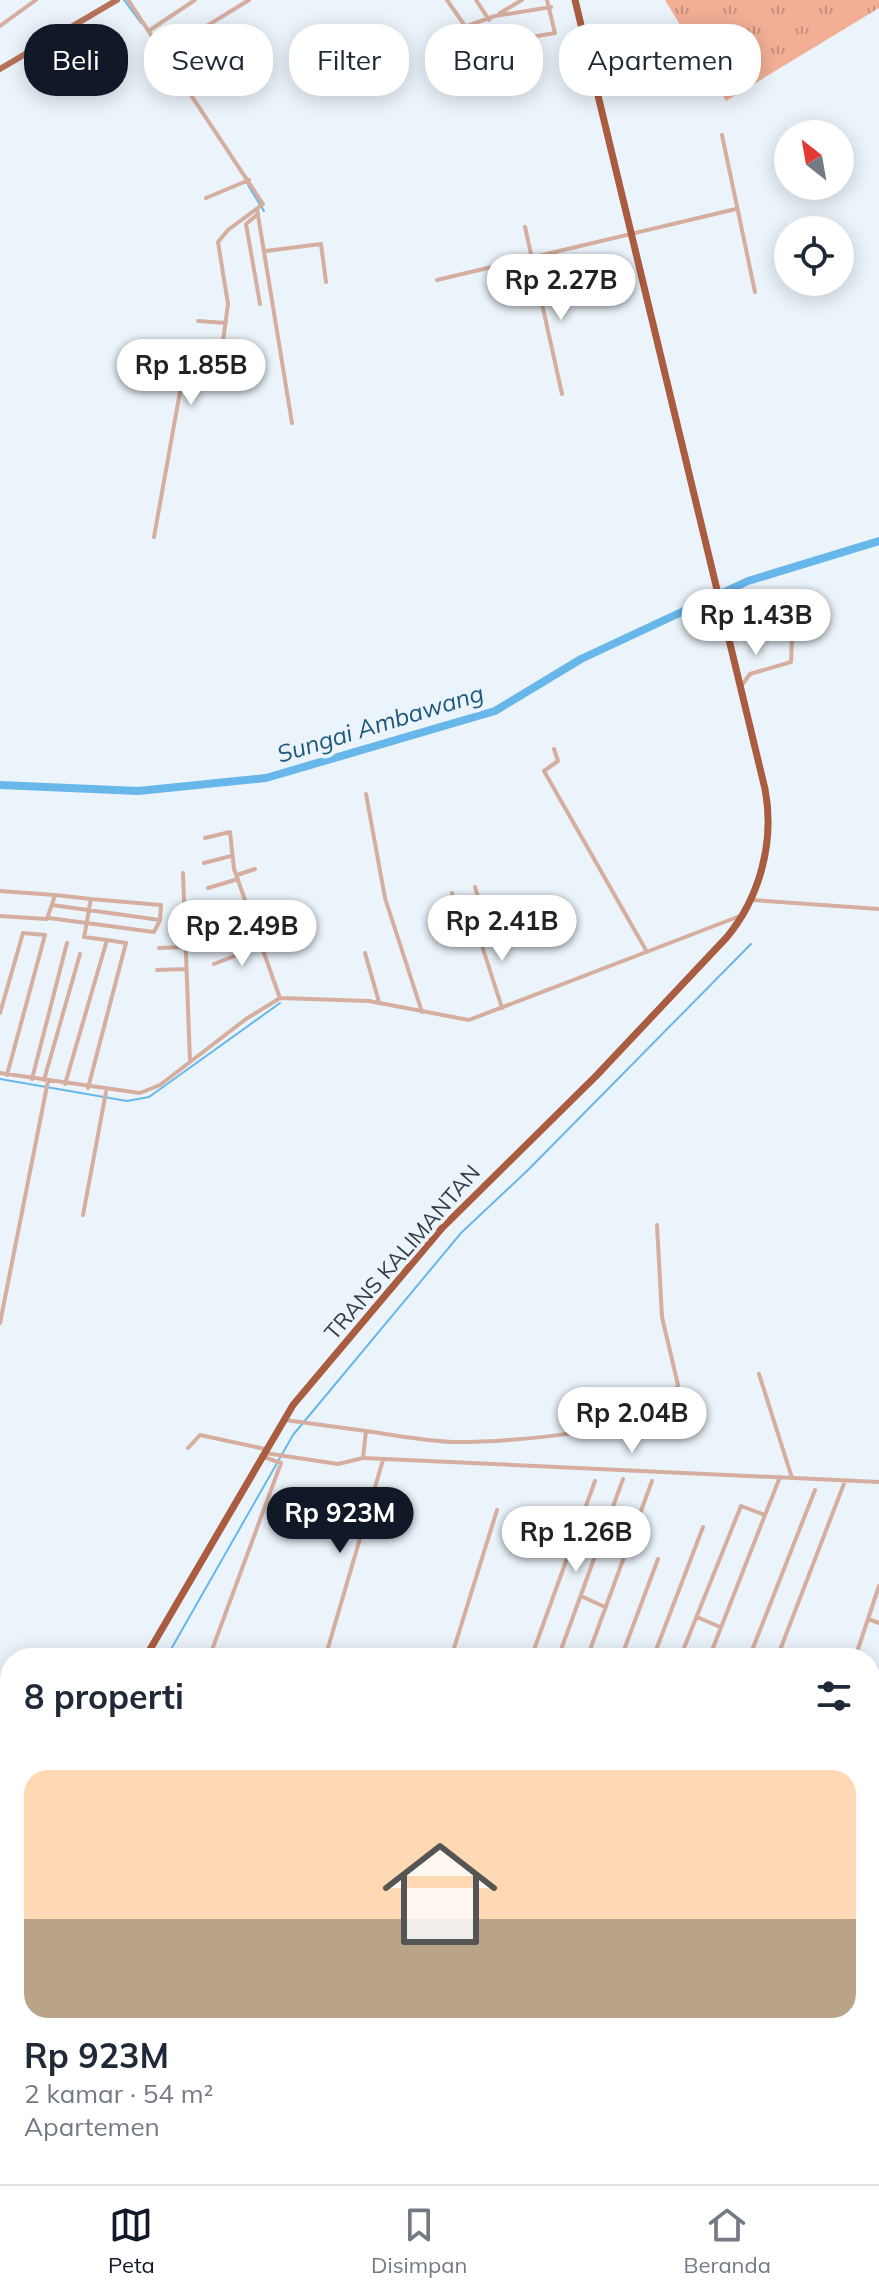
<!DOCTYPE html>
<html lang="id">
<head>
<meta charset="utf-8">
<style>
  body { margin:0; font-family:Mulish,sans-serif; background:#f2f2f3; color:#1f2937; height:100vh; display:flex; flex-direction:column; font-size:30px; white-space:nowrap }
  * { box-sizing:border-box; margin:0 }
  p { font-size:26px; color:#747a83 }
  .icon { flex:none; width:44px; height:44px; fill:none; stroke:currentColor; stroke-width:2; stroke-linecap:round; stroke-linejoin:round }
  .map { position:relative; flex:1; overflow:hidden }
  .panel { position:absolute; left:0px; top:1648px; width:880px; height:536px; display:flex; flex-direction:column; background:#fff; border-radius:32px 32px 0 0; box-shadow:0 4px 20px #0003 }
  .panel>* { flex:none }
  .hud { position:absolute; left:24px; top:24px; width:832px; height:72px; display:flex; gap:16px }
  .needle { width:52px; rotate:329deg }
  .controls { position:absolute; left:774px; top:120px; display:grid; gap:16px }
  .controls a { display:grid; place-items:center; width:80px; height:80px; border-radius:50%; background:#fff; box-shadow:0 4px 20px #0003; font-size:40px }
  .price { position:absolute; translate:-50% -68px; padding:0 18px; border-radius:28px; background:#fff; color:#222; font-size:26px; line-height:52px; filter:drop-shadow(0 2px 4px #0008) }
  .price::after { content:''; position:absolute; left:50%; top:48px; width:24px; height:18px; margin-left:-12px; background:inherit; clip-path:polygon(0 0,100% 0,50% 100%) }
  .price.selected { background:#111827; color:#fff }
  ul { padding:0; list-style:none }
  li { display:grid; align-content:center; gap:16px; height:424px; padding:0 24px }
  li span { display:grid; place-items:center; height:248px; border-radius:24px; color:#555 }
  li>.icon { margin-inline-start:auto }
  span .icon { width:144px; height:144px; fill:#fffc; stroke-width:1 }
  li b { font-size:34px }
  h2 { display:flex; justify-content:space-between; align-items:center; height:96px; padding:0 24px; font-size:34px }
  .pill { padding:0 28px; border-radius:32px; background:#fff; box-shadow:0 4px 20px #0003; font-size:28px; line-height:72px }
  .pill.selected { background:#111827; color:#fff }
  .dock { display:flex; justify-content:space-around; align-items:center; height:112px; border-top:2px solid #e0e1e3; background:#fff; font-size:22px; color:#747a83 }
  .dock a { display:grid; justify-items:center; gap:4px }
  .dock .selected { color:#111827 }
  .map>svg:first-child { display:block }
  .grass { fill:url(#grass-tufts) }
  .lines { fill:none; stroke-linecap:round; stroke-linejoin:round }
  .stream { stroke:#67b7eb; stroke-width:2 }
  .river { stroke:#67b7eb; stroke-width:8 }
  .minor { stroke:#d5aea0; stroke-width:4 }
  .major { stroke:#b6735a; stroke-width:6 }
  .highway { stroke:#aa5c40; stroke-width:7 }
  .labels { text-anchor:middle; dominant-baseline:central; stroke-width:8; stroke-linejoin:round; paint-order:stroke }
  .street-label { font-size:22px; fill:#333c43; stroke:#ebf4fb }
  .water-label { font-size:24px; font-style:italic; fill:#1e597c; stroke:#ebf4fb }
</style>
</head>
<body>
<div class="map">
<svg width="879" height="2184" viewBox="0 0 879 2184">
  <defs>
    <pattern id="grass-tufts" width="24" height="20" patternUnits="userSpaceOnUse" patternTransform="scale(2)"><rect width="24" height="20" fill="#f3af96"/><path d="M3 7l-1-3M5 7V3M7 7l1-3M15 17l-1-3M17 17v-4M19 17l1-3" fill="none" stroke="#c5907c"/></pattern>
  </defs>
  <rect width="100%" height="100%" fill="#ebf4fb"/>
  <path class="grass" d="M665 0H879V8L726 101Z"/>
  <g class="lines">
    <path class="stream" d="M124 0 141 23
      M248 185 264 211
      M0 1079 127 1101 149 1097 280 1003
      M166 1658 293 1435 461 1233 529 1169 751 944
      M0 1949 10 1928"/>
    <path class="river" d="M0 785 138 791 266 778 495 711 581 659 748 581 879 541"/>
    <path class="minor" d="M128 0 263 204 228 230 218 242 228 304 222 349 188 347 154 537
      M447 0 479 46 555 33 547 0
      M476 0 489 20
      M500 13 522 0
      M0 26 36 0
      M464 27 495 16 551 7
      M150 30 195 0
      M40 45 62 82 115 47
      M166 51 249 0
      M722 135 755 292
      M206 198 249 180
      M257 209 292 423
      M258 214 246 224 260 304
      M525 227 562 394
      M266 251 321 244 326 282
      M437 280 736 209
      M198 321 226 323
      M742 685 750 674 791 662 792 639
      M554 749 558 761 544 771 647 952
      M366 794 385 898 422 1012
      M205 838 230 832 234 869 280 998
      M204 863 231 856
      M183 873 190 1062
      M237 875 255 869
      M208 888 238 879
      M0 891 55 895 47 919 0 916
      M452 893 462 927 485 921 475 887
      M55 895 91 899
      M752 900 879 909
      M52 905 160 920 161 905 91 899C88 912 87 924 84 937L107 940
      M210 913 245 901
      M49 918 154 932 160 920
      M476 927 502 1008
      M211 940 253 925
      M159 948 185 947
      M365 953 379 1002
      M214 964 260 946
      M157 970 185 969
      M0 1013 23 933 45 935 7 1075
      M0 1073 140 1093 160 1085 246 1019 280 998 369 1001 469 1020 740 916
      M32 1079 67 943
      M44 1080 80 954
      M65 1084 107 940 126 943 88 1088
      M83 1215 106 1092
      M0 1323 48 1081
      M759 1374 792 1478
      M285 1420 366 1431 363 1458
      M366 1431C396 1435 428 1442 458 1442 502 1442 665 1434 678 1385L662 1317 657 1225
      M188 1448 200 1435 265 1449
      M265 1453 338 1464 363 1458 879 1482
      M765 1515 780 1477
      M581 1596 605 1607
      M697 1617 720 1627
      M868 1619 879 1623
      M209 1658 281 1463 261 1456
      M325 1658 383 1460
      M451 1658 497 1510
      M531 1658 595 1481
      M558 1658 623 1479
      M587 1658 652 1481
      M621 1658 658 1559
      M653 1658 703 1527
      M680 1658 741 1506 765 1515 709 1658
      M749 1658 815 1490
      M777 1658 845 1481
      M855 1658 879 1586
      M0 1680 10 1681
      M0 1706 9 1681
      M870 1709 879 1684
      M870 1718 879 1719
      M0 2035H10
      M0 2037 10 2007
      M870 2087H879
      M870 2141 879 2112
      M0 2144 10 2114
      M775 2174V2180L788 2184
      M23 2184 26 2174
      M39 2184 42 2174
      M135 2184 137 2174
      M159 2184 162 2174
      M186 2184 188 2174
      M204 2184 206 2174
      M240 2184 243 2174
      M389 2184 391 2174
      M434 2184 437 2174
      M466 2184 469 2174
      M499 2184 502 2174
      M549 2184 552 2174
      M569 2184 572 2174
      M598 2184 601 2174
      M630 2184 633 2174
      M667 2184 670 2174
      M692 2184 695 2174
      M716 2184 719 2174
      M738 2184 741 2174
      M750 2184 753 2174
      M805 2184 808 2174
      M832 2184 835 2174
      M857 2184 860 2174"/>
    <path class="major" d="M0 69 117 0"/>
    <path class="highway" d="M145 1658 293 1405 442 1228 596 1076 727 937C760 897 775 841 765 789L575 0
      M0 1857 10 1842"/>
  </g>
  <g class="labels">
    <g class="street-label">
      <text transform="translate(402 1252) rotate(-49)">TRANS KALIMANTAN</text>
    </g>
    <g class="water-label">
      <text transform="translate(380 723) rotate(-17)">Sungai Ambawang</text>
    </g>
  </g>
</svg>
<div class="controls">
<a><svg class="needle" viewBox="-14 -14 28 28"><path d="M0-13l5 13h-10z" fill="#e53935"/><path d="M0 13l5-13h-10z" fill="#747a83"/></svg></a>
<a><svg class="icon" aria-label="locate" viewBox="0 0 24 24"><circle cx="12" cy="12" r="6"/><path d="M12 2v4M12 18v4M2 12h4M18 12h4"/></svg></a>
</div>
<b class="price" style="left:561px;top:322px">Rp 2.27B</b>
<b class="price" style="left:191px;top:407px">Rp 1.85B</b>
<b class="price" style="left:756px;top:657px">Rp 1.43B</b>
<b class="price" style="left:502px;top:963px">Rp 2.41B</b>
<b class="price" style="left:242px;top:968px">Rp 2.49B</b>
<b class="price" style="left:632px;top:1455px">Rp 2.04B</b>
<b class="price selected" style="left:340px;top:1555px">Rp 923M</b>
<b class="price" style="left:576px;top:1574px">Rp 1.26B</b>
<div class="hud">
<a class="pill selected">Beli</a>
<a class="pill">Sewa</a>
<a class="pill">Filter</a>
<a class="pill">Baru</a>
<a class="pill">Apartemen</a>
</div>
<section class="panel">
<h2>8 properti<svg class="icon" aria-label="filters" viewBox="0 0 24 24"><path d="M4 7h16M4 17h16"/><circle cx="9" cy="7" r="2"/><circle cx="15" cy="17" r="2"/></svg></h2>
<ul>
<li><span style="background:linear-gradient(#ffd9b3 60%,#b9a48a 0)"><svg class="icon" aria-label="home" viewBox="0 0 24 24"><path d="M3 11l9-7 9 7M6 9v11h12V9"/></svg></span><div><b>Rp 923M</b><p>2 kamar · 54 m²</p><p>Apartemen</p></div></li>
</ul>
</section>
</div>
<nav class="dock">
<a class="selected"><svg class="icon" aria-label="map" viewBox="0 0 24 24"><path d="M3 6l6-2 6 2 6-2v14l-6 2-6-2-6 2zM9 4v14M15 6v14"/></svg>Peta</a>
<a><svg class="icon" aria-label="saved" viewBox="0 0 24 24"><path d="M7 4h10v16l-5-4-5 4z"/></svg>Disimpan</a>
<a><svg class="icon" aria-label="home" viewBox="0 0 24 24"><path d="M3 11l9-7 9 7M6 9v11h12V9"/></svg>Beranda</a>
</nav>
</body>
</html>
